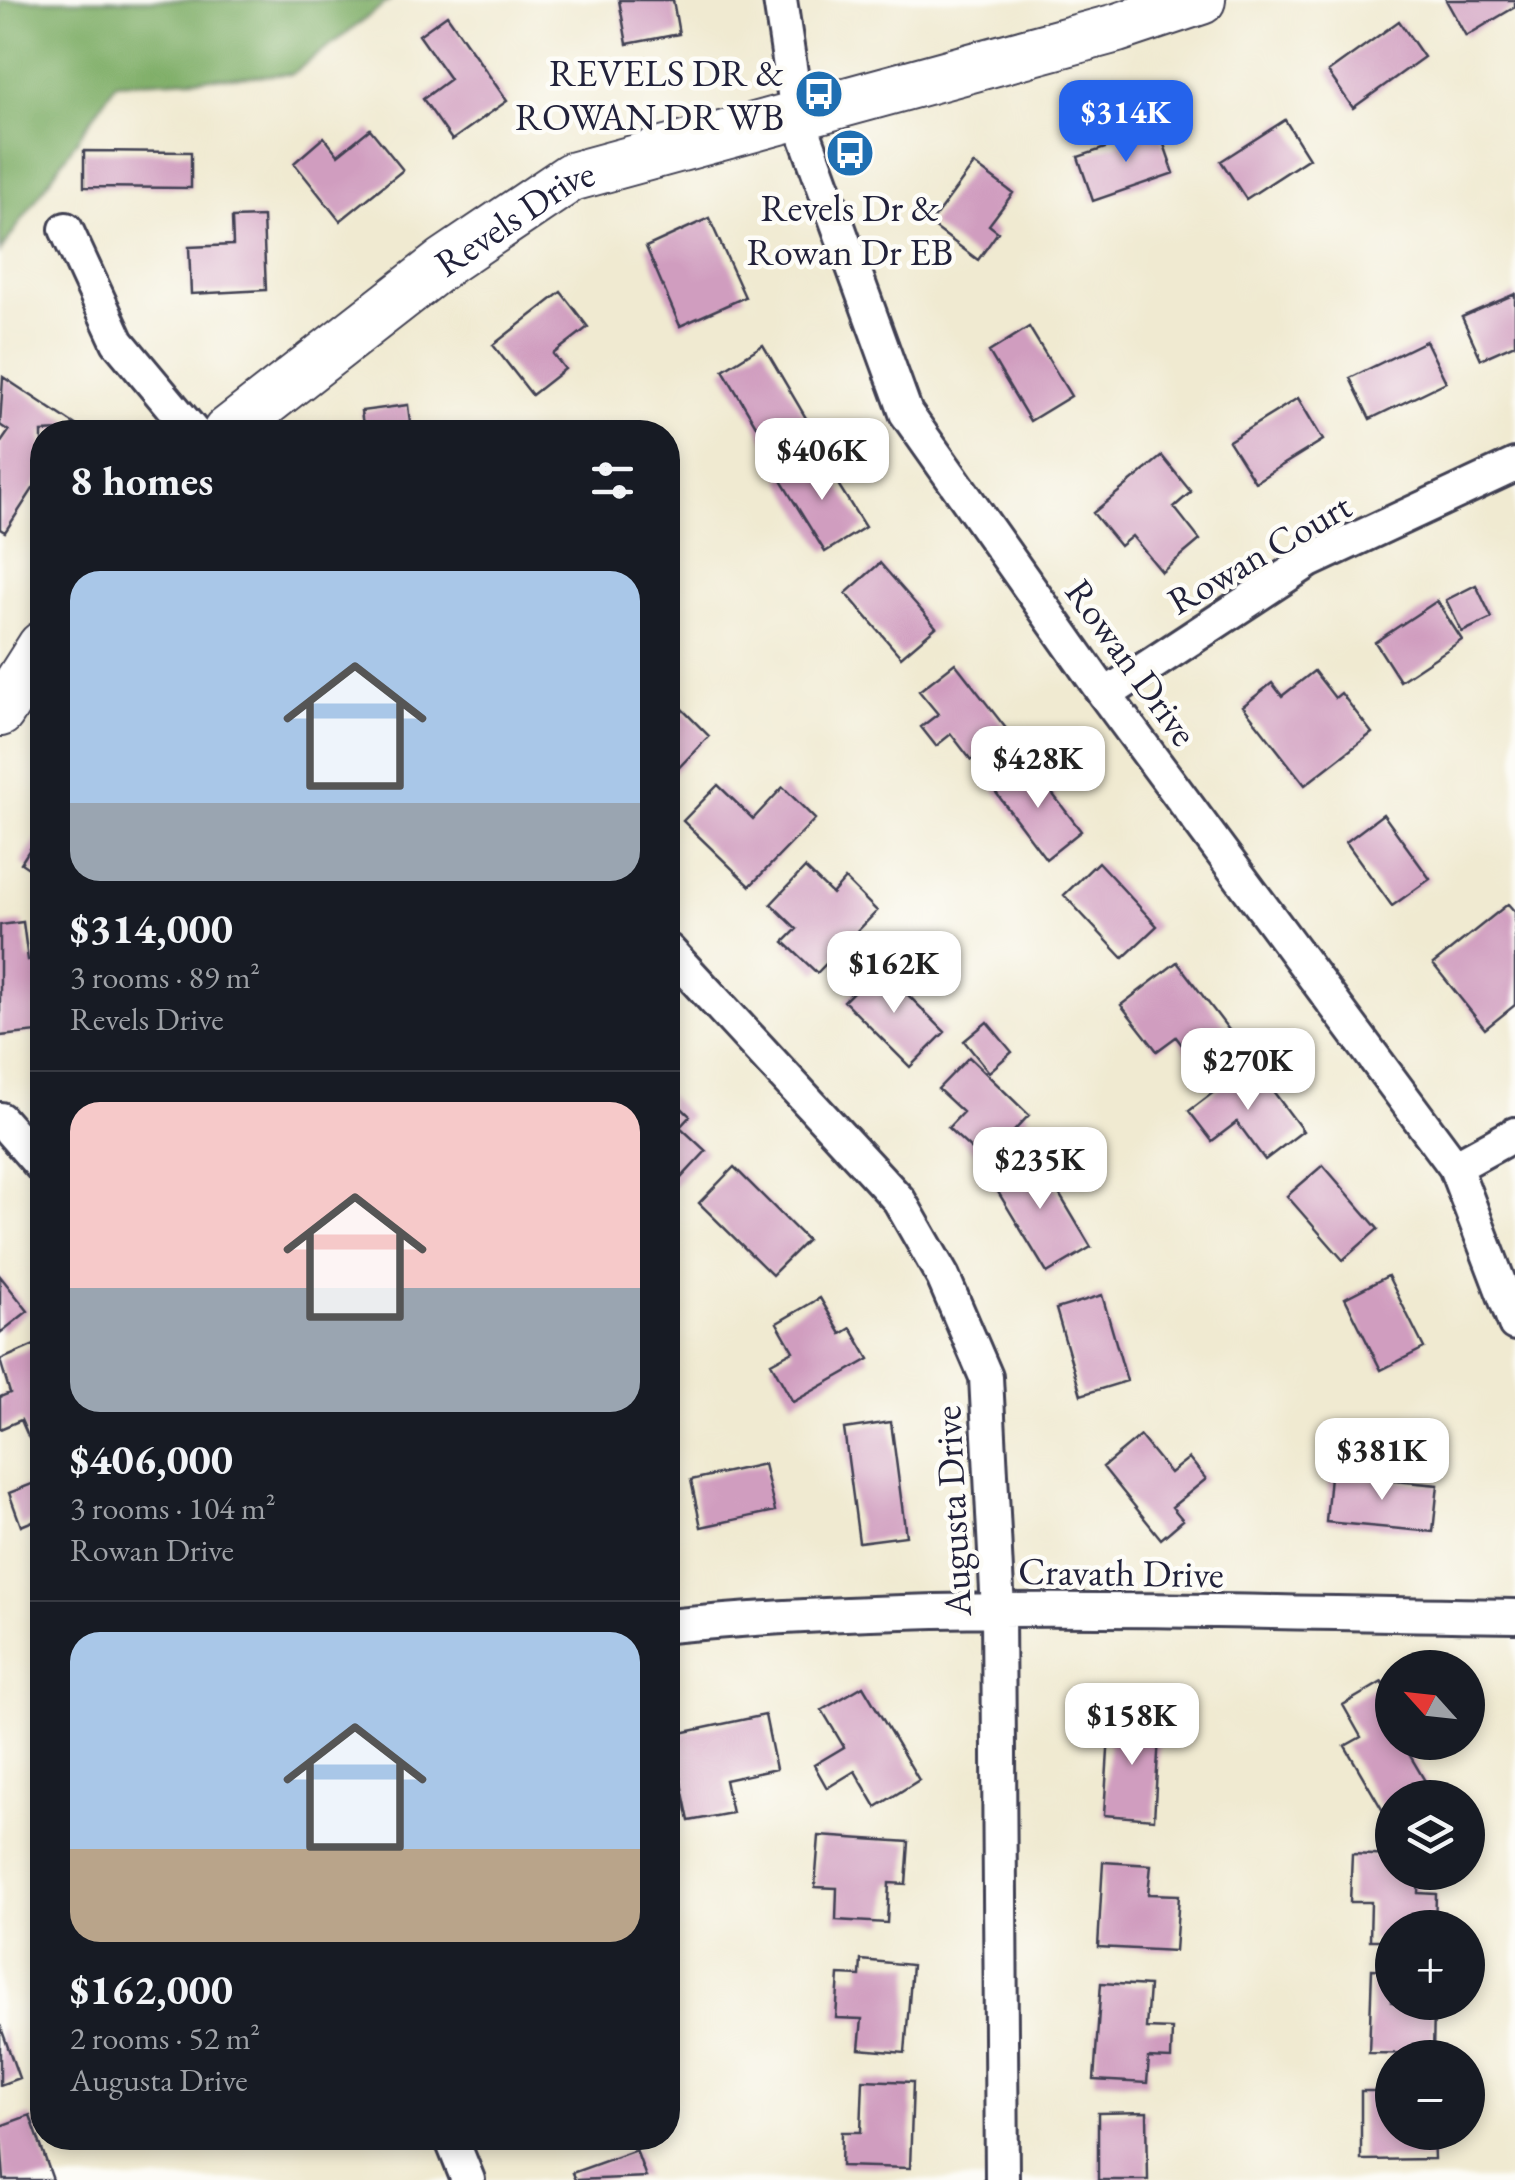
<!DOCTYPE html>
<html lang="en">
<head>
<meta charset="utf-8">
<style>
  body { margin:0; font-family:"EB Garamond",serif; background:#242831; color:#f1f3f6; height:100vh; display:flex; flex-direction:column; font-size:38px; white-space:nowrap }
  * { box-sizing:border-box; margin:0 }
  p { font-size:32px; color:#9ea1a6 }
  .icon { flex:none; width:55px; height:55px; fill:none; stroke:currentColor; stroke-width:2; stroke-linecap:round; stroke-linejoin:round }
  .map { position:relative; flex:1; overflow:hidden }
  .panel { position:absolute; left:30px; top:420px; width:650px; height:1730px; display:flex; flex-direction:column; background:#171b24; border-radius:40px; box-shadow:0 5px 15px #0003 }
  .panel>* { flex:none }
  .needle { width:65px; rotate:297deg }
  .tools { position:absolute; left:1375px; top:1650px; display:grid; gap:20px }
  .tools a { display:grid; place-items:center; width:110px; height:110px; border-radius:50%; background:#171b24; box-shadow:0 5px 15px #0003; font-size:50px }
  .price { position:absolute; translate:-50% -85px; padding:0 22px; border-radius:20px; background:#fff; color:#222; font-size:32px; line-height:65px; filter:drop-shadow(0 2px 5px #0008) }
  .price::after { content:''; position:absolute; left:50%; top:60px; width:30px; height:22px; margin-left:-15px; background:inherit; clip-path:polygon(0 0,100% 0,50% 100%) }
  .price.active { background:#2563eb; color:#fff }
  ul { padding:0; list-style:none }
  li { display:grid; align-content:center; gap:20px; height:530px; padding:0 40px }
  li+li { border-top:2px solid #363941 }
  li span { display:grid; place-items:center; height:310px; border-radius:30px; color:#555 }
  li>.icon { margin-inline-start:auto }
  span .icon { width:180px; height:180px; fill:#fffc; stroke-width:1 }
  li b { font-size:42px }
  h2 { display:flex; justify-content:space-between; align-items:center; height:120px; padding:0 40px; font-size:42px }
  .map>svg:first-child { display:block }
  .forest { fill:#7fae68; stroke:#506852; stroke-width:2.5 }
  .building { fill:#d09dbf }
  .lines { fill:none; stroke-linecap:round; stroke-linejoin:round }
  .street-casing { stroke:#414052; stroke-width:38 }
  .secondary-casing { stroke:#414052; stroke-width:52 }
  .street { stroke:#fff; stroke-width:32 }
  .secondary { stroke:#fff; stroke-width:48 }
  .labels { text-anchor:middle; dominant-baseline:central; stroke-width:9; stroke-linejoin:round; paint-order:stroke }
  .poi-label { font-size:38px; fill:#22223b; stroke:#fdfcf7; text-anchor:end }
  .street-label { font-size:38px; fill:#22223b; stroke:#fdfcf7 }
</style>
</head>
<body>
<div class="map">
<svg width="1515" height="2180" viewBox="0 0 1515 2180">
  <rect width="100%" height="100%" fill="#fdfcf7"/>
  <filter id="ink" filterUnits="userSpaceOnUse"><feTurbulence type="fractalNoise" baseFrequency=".01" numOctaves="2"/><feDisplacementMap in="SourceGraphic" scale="20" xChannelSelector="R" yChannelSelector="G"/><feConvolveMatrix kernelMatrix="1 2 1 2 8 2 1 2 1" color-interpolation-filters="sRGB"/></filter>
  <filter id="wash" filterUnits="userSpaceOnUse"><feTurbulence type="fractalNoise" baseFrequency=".0048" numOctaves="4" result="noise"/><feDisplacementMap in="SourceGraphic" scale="40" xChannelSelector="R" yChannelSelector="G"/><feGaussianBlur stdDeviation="2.25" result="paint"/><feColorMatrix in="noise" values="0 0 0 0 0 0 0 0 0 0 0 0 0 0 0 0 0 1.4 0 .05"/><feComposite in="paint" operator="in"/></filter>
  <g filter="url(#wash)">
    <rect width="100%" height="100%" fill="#f0ead1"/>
    <path class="forest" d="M0 0H390L292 74 116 83 0 252Z"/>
    <g id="blocks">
      <path class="building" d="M619 0H673L679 34 627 44Z
        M1446 0H1515V7L1466 36Z
        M447 15 507 101 452 140 423 99 450 79 419 35Z
        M1399 21 1424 57 1353 108 1328 72Z
        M1285 120 1309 158 1246 199 1221 161Z
        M370 129 403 170 340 221 294 163 324 137 338 155Z
        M1159 130 1174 173 1093 201 1078 157Z
        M84 151 191 152V188L84 187Z
        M974 164 1013 193 989 225 998 232 978 260 930 224Z
        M263 217 266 290 191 294 189 247 233 245 232 218Z
        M709 218 745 297 680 326 646 247Z
        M561 292 588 327 553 354 565 369 532 395 493 345Z
        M1515 294V344L1481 359 1462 317Z
        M1029 327 1071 396 1030 421 989 352Z
        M1426 341 1446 382 1370 419 1350 378Z
        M763 345 806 418 766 442 723 370Z
        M3 377 83 430 42 432V475L5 532 0 529V444L9 431 0 425Z
        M1298 398 1323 440 1255 482 1229 441Z
        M408 405 411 432H364L361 411Z
        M819 454 865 527 825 552 780 479Z
        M1162 456 1191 492 1174 507 1200 540 1162 572 1132 536 1120 546 1093 513Z
        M880 563 936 627 901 657 846 593Z
        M1476 585 1492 618 1462 632 1446 600Z
        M1437 601 1462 640 1400 681 1375 642Z
        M955 663 1008 731 971 760 951 734 936 746 921 727 938 714 919 691Z
        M1314 671 1335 698 1341 693 1372 733 1305 785 1243 706 1272 683 1282 696Z
        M668 695 709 736 668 779Z
        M1029 763 1081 831 1046 859 994 790Z
        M718 785 753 819 783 787 815 819 750 886 683 821Z
        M1383 814 1430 879 1392 906 1346 842Z
        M42 830V877L21 863Z
        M1098 862 1157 926 1123 958 1064 895Z
        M805 868 832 894 845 879 877 911 817 973 784 942 797 929 771 904Z
        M1508 904 1515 912V1005L1485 1029 1433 964Z
        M23 922 28 960 42 958V1008L36 1009 38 1032 0 1036V925Z
        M1177 962 1229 1030 1192 1058 1176 1037 1157 1051 1121 1005Z
        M879 966 945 1032 910 1067 844 1001Z
        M987 1022 1012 1052 989 1072 964 1041Z
        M969 1057 1029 1115 985 1162 948 1128 963 1112 938 1089Z
        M1252 1063 1303 1131 1265 1160 1237 1122 1212 1141 1189 1111Z
        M668 1095 690 1116 680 1127 706 1151 668 1192Z
        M1033 1150 1091 1247 1047 1273 989 1177Z
        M1323 1165 1378 1229 1343 1260 1287 1196Z
        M734 1167 807 1240 772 1275 699 1203Z
        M0 1276 28 1311 0 1333Z
        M1388 1276 1424 1348 1381 1370 1345 1298Z
        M1102 1295 1127 1381 1081 1395 1056 1309Z
        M820 1298 841 1334 851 1328 869 1359 793 1402 771 1363 793 1351 777 1323Z
        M39 1343 42 1447 34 1450 21 1420 0 1429V1397L10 1393 0 1360Z
        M891 1422 906 1536 859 1542 844 1429Z
        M1140 1436 1170 1473 1189 1458 1206 1479 1172 1507 1183 1520 1161 1539 1103 1467Z
        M764 1464 775 1511 701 1527 691 1480Z
        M1330 1475 1438 1485 1433 1532 1326 1522Z
        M42 1480V1545L33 1521 21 1526 9 1493Z
        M1382 1682 1392 1701V1742H1402L1435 1798H1392L1390 1823 1345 1746 1361 1737 1343 1705Z
        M863 1686 919 1780 876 1807 855 1771 827 1788 814 1765 844 1747 822 1710Z
        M765 1715 776 1769 725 1780 732 1813 689 1821 671 1735Z
        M1110 1718 1160 1721 1154 1819 1104 1815Z
        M819 1836 909 1842 906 1884 889 1883 887 1923 836 1920 837 1888 815 1887Z
        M1352 1854 1392 1856V1872H1419L1418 1893 1436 1894 1435 1928H1392V1940H1370L1371 1902H1350Z
        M1103 1862 1151 1865 1148 1894 1179 1895 1175 1951 1098 1947Z
        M861 1960 912 1965 905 2053 859 2049 862 2019 836 2018 839 1975 860 1976Z
        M1372 1969 1392 1970V2002L1434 2008 1433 2054 1369 2053Z
        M1101 1983 1149 1986 1146 2028 1172 2029 1171 2059 1149 2058 1147 2083 1094 2080Z
        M0 2025 19 2078 0 2085Z
        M863 2080 913 2082 910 2168 841 2166 842 2132H861Z
        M1361 2091H1392V2132H1433L1434 2159 1361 2160Z
        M1147 2112 1148 2180H1098V2113Z
        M30 2115 53 2180H4L0 2126Z
        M636 2150 646 2177 575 2180 572 2173Z"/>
    </g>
  </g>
  <g filter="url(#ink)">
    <use href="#blocks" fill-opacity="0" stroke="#414052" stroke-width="2.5"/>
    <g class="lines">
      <g class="street-casing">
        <path id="street" d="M780 0 797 113 906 413 1105 695 1455 1167 1515 1324
          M66 229 118 342 193 432
          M1105 695 1309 561 1515 465
          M668 950 899 1200 943 1277 986 1377 998 1611 1002 2180
          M0 1119 42 1167
          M1455 1167 1515 1134
          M668 1626C948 1599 1233 1613 1515 1616
          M451 2138 468 2180"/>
      </g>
      <g class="secondary-casing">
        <g id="secondary">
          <path id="s1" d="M227 432 445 262 571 177 1117 28 1201 0"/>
          <path d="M0 712 42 646"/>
        </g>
      </g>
      <use href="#street" class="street"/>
      <use href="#secondary" class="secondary"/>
    </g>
  </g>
  <defs>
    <g id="bus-disc" transform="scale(2.5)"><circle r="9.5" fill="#1f6fb2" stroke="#fdfcf7"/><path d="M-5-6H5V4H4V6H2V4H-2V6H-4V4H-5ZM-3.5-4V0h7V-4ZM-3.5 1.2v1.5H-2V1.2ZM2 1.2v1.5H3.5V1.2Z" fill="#fff"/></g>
  </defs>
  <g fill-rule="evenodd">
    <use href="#bus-disc" x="819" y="94"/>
    <use href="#bus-disc" x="850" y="153"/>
  </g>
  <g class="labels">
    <g class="poi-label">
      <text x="784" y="72">REVELS DR &amp;<tspan x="784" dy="44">ROWAN DR WB</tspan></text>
      <text x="850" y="207" text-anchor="middle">Revels Dr &amp;<tspan x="850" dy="44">Rowan Dr EB</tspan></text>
    </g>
    <g class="street-label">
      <text stroke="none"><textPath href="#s1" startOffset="360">Revels Drive</textPath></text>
      <text transform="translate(1259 553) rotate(-30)">Rowan Court</text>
      <text transform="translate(1132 662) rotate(54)">Rowan Drive</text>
      <text transform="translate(952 1511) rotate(-93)">Augusta Drive</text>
      <text transform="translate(1121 1572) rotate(1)">Cravath Drive</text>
    </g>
  </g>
</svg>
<div class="tools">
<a><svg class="needle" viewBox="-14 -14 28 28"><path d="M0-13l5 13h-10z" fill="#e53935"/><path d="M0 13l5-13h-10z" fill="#9ea1a6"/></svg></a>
<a><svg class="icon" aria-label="layers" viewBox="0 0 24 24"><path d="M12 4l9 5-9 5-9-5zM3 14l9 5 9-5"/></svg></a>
<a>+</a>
<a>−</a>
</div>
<b class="price active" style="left:1126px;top:165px">$314K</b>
<b class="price" style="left:822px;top:503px">$406K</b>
<b class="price" style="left:1038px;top:811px">$428K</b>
<b class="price" style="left:894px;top:1016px">$162K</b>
<b class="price" style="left:1248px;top:1113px">$270K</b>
<b class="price" style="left:1040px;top:1212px">$235K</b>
<b class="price" style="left:1382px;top:1503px">$381K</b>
<b class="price" style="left:1132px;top:1768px">$158K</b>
<section class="panel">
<h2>8 homes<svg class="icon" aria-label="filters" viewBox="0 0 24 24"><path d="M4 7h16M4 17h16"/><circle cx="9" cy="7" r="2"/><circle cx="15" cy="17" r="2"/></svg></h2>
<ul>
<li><span style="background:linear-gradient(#a9c7e8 75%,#9aa5b1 0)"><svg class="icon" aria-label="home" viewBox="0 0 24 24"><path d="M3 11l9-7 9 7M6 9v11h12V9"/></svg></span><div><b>$314,000</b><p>3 rooms · 89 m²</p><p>Revels Drive</p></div></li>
<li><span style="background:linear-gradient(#f6c9c9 60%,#9aa5b1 0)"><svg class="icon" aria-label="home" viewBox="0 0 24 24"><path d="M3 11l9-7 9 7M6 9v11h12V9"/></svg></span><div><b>$406,000</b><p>3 rooms · 104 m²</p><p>Rowan Drive</p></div></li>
<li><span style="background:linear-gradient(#a9c7e8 70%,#b9a48a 0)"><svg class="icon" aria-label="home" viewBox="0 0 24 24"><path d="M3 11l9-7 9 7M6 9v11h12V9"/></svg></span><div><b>$162,000</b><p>2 rooms · 52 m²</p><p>Augusta Drive</p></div></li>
</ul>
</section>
</div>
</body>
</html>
